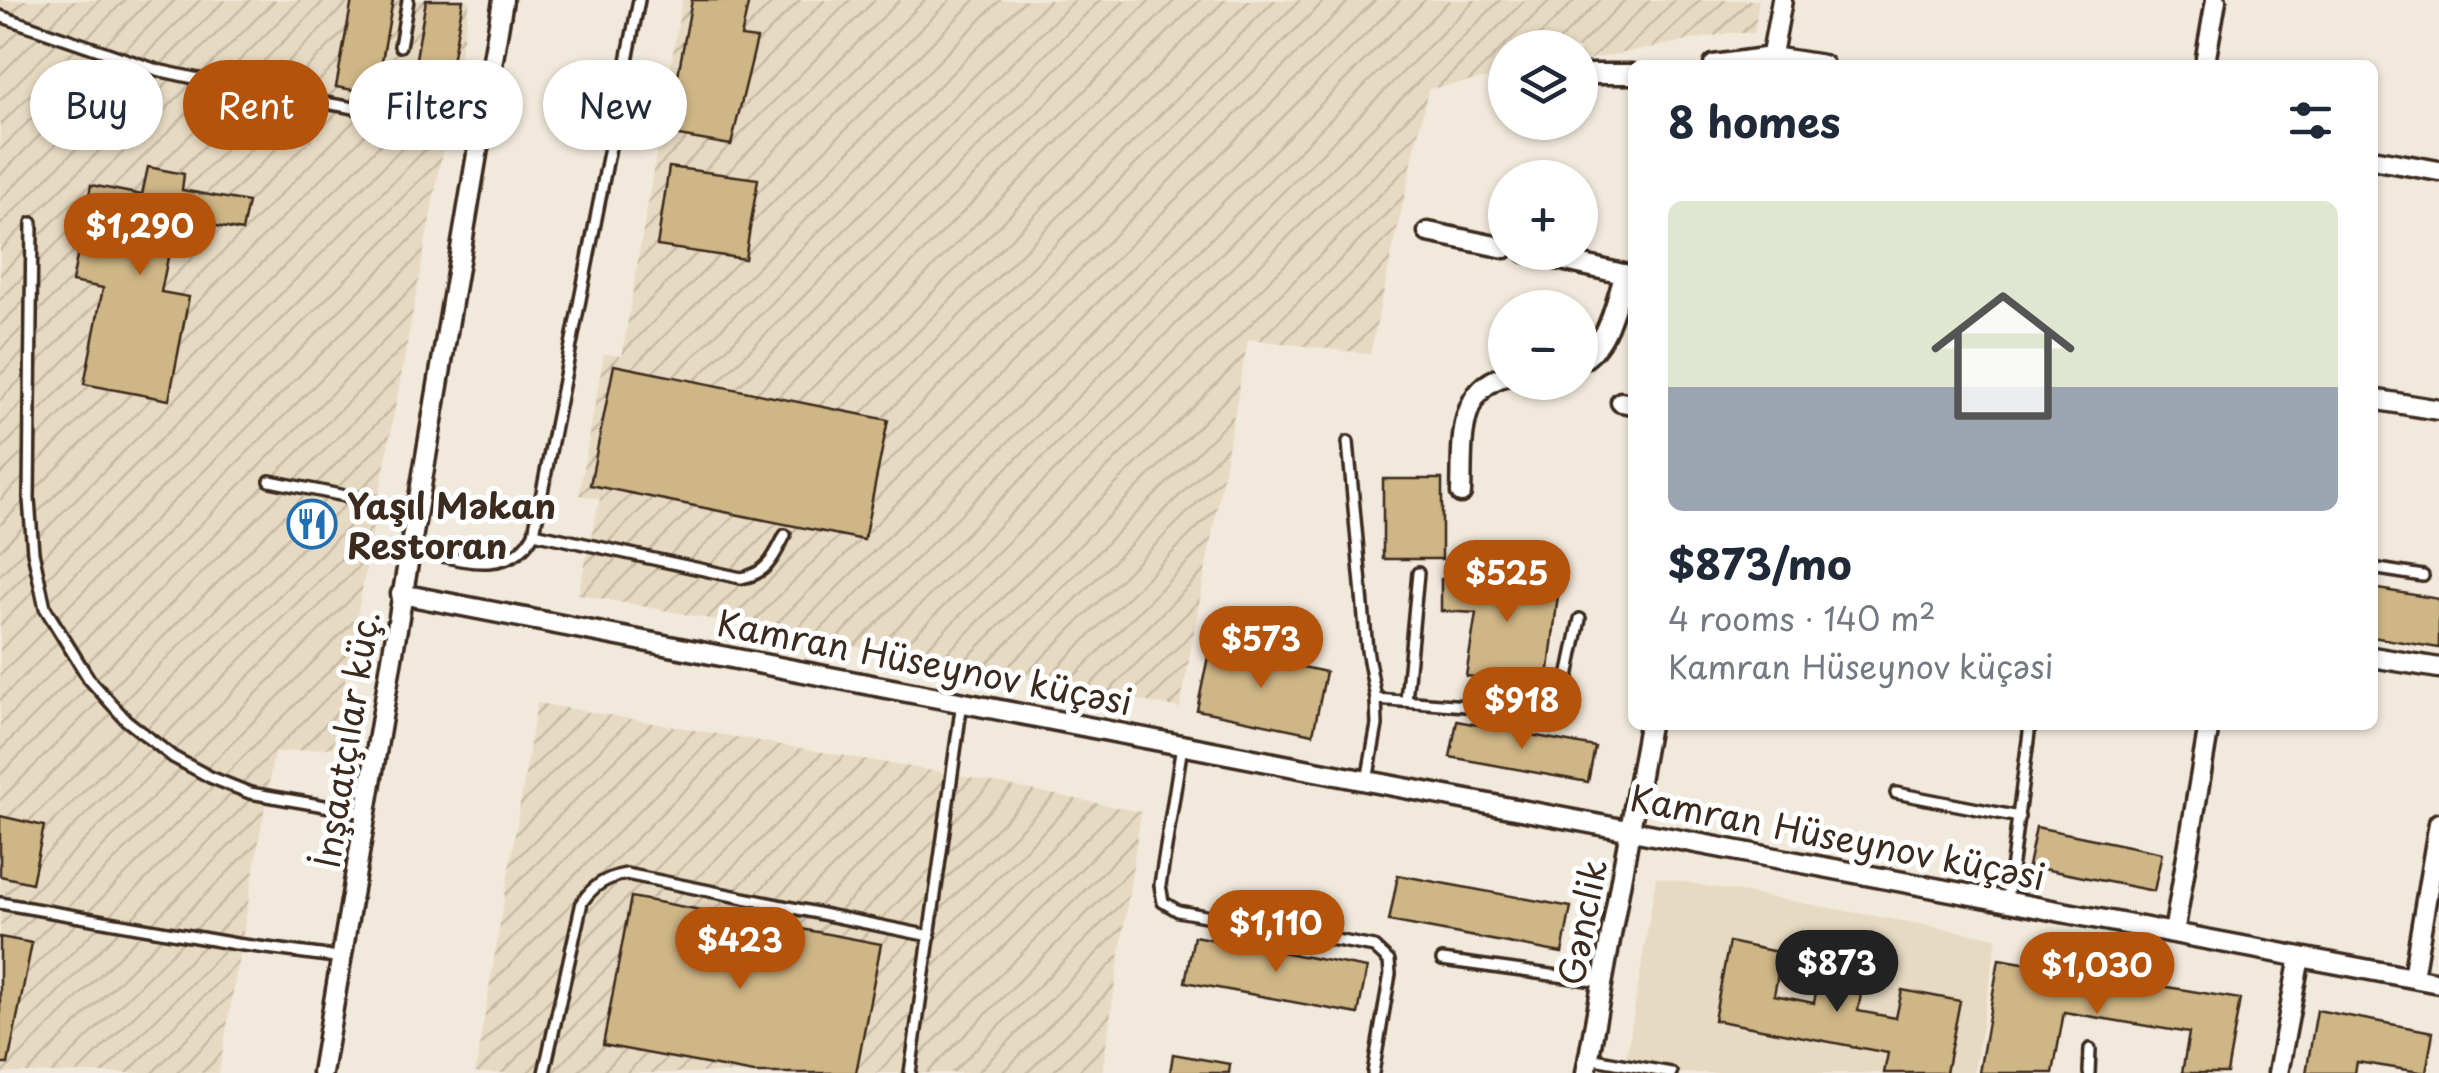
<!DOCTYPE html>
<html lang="en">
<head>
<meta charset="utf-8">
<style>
  body { margin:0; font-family:"Playpen Sans",sans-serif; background:#f2f2f3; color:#1f2937; height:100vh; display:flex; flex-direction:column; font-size:38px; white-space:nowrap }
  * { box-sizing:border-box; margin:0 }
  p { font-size:32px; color:#747a83 }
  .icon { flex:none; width:55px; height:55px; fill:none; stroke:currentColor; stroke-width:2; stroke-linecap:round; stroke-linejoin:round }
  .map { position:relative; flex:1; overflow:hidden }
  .panel { position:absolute; left:1628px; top:60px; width:750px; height:670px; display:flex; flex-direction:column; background:#fff; border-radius:15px; box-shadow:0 2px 8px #0004 }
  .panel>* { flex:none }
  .hud { position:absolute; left:30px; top:60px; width:950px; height:90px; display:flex; gap:20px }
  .fabs { position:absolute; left:1488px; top:30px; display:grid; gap:20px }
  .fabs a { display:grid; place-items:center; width:110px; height:110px; border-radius:50%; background:#fff; box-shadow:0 2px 8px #0004; font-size:50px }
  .price { position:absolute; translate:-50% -85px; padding:0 22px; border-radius:35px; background:#b45309; color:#fff; font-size:32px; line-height:65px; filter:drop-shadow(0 2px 5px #0008) }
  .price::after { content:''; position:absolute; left:50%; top:60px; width:30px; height:22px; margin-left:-15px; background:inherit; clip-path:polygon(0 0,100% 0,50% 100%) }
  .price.selected { background:#222; color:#fff }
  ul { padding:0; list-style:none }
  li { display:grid; align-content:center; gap:20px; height:530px; padding:0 40px }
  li+li { border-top:2px solid #e0e1e3 }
  li span { display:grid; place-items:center; height:310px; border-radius:15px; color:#555 }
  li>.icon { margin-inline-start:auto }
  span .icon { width:180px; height:180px; fill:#fffc; stroke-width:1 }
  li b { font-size:42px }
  h2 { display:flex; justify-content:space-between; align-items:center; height:120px; padding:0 40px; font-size:42px }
  .pill { padding:0 35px; border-radius:45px; background:#fff; box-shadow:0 2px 8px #0004; font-size:35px; line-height:90px }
  .pill.selected { background:#b45309; color:#fff }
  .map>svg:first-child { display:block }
  .built { fill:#e7dac2 }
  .industrial { fill:url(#industrial-furrows) }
  .building { fill:#cfb686; stroke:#3b2a1e; stroke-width:2.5 }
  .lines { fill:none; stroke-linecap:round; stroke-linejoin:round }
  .lane-casing { stroke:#3b2a1e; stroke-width:16 }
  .street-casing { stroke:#3b2a1e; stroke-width:25 }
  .lane { stroke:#fff; stroke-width:9 }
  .street { stroke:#fff; stroke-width:18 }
  .labels { text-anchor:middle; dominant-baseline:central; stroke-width:10; stroke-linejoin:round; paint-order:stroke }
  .poi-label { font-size:35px; font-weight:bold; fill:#3b2a1e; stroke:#fff; text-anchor:start }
  .street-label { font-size:35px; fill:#3b2a1e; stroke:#fff }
</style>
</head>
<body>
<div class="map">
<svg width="2439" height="1073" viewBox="0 0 2439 1073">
  <defs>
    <pattern id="industrial-furrows" width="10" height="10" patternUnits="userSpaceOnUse" patternTransform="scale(2.5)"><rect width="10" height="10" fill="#e7dac2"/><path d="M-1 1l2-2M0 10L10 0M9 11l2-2" fill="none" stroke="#c7bba6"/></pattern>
  </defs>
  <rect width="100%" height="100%" fill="#f1e9db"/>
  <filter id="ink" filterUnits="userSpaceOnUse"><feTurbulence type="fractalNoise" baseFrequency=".01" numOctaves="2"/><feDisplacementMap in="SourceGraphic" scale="20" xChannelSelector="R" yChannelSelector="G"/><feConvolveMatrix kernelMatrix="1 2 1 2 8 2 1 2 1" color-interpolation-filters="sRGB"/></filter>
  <g filter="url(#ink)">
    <path class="built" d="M1656 877 1997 938 1974 1073H1624Z"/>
    <path class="industrial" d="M0 0H470L333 747 274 753 219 1073H0Z
      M682 0H1759L1754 33H1729L1580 61V48H1505V75L1428 89 1370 354 1248 339 1180 708 578 594 600 499 579 495 604 354 622 356Z
      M537 703 951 774 1141 812 1102 1073H475Z"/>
    <path class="building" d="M352 0H393L376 94 336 87Z
      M426 0H463L444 106 409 99Z
      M692 0H749L741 37 757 39 731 145 667 134Z
      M148 167 184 174 182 190 248 202 242 231 176 218 161 292 189 297 169 400 84 384 103 288 72 282 91 185 142 195Z
      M669 167 758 179 745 259 657 246Z
      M614 365 888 420 864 540 590 485Z
      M1383 479H1442V559H1383Z
      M1560 578 1547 686 1466 676 1476 613 1441 611V579Z
      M2372 588 2439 599V648L2372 637Z
      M1210 647 1326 672 1313 734 1197 710Z
      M1457 721 1595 747 1588 782 1450 757Z
      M0 816 44 826 32 883 0 876Z
      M2036 827 2162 853 2154 891 2028 866Z
      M1398 875 1571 907 1562 953 1389 921Z
      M631 897 881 944 856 1073H754L603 1045Z
      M1194 936 1367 968 1358 1014 1185 982Z
      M0 937 32 943 8 1064H0Z
      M1729 942 1782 953 1774 995 1814 1003 1817 986 1861 994 1858 1011 1896 1018 1902 990 1960 1001 1946 1073H1884L1888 1053 1714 1020Z
      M1999 959 2240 999 2227 1073H2182L2189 1033 2064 1012 2053 1073H1979Z
      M2317 1010 2433 1032 2426 1073 2357 1062 2355 1073H2306Z
      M1173 1054 1230 1064 1229 1073H1170Z"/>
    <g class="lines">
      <g class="lane-casing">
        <path id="lane" d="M0 16 157 70 240 88 479 130
          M400 46 408 0
          M32 223 29 499 33 552 45 608 89 679 126 720 173 757 210 777 250 793 365 813
          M1348 442 1367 650 1376 699
          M270 481 415 510
          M534 533 741 578C767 574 774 557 785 535
          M410 549C454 557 509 581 534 533L639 0
          M2372 568 2423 576
          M1406 701 1418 573
          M1182 746 1160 885 1163 902 1178 911 1374 947 1389 961 1390 974 1373 1073
          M1367 781 1377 725 1376 699 1542 712 1558 709 1563 701 1580 619
          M1896 793 2019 817
          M2007 901 2030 725
          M0 903 236 944 343 958
          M1442 960 1602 982
          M1589 1058 1671 1073
          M544 1073 582 902C594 885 605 878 626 874L930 936
          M910 1073 962 702
          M2089 1073 2090 1049"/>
      </g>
      <g class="street-casing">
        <path id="street" d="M2206 57 2216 0
          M1714 65 1772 57 1823 65
          M1770 65 1782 0
          M1580 74H1632
          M2372 159 2439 171
          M1428 232 1505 248
          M1526 252 1632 276
          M1580 361C1609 345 1615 303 1625 274
          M2372 399 2439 410
          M1621 402 1632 404
          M1461 493C1463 450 1455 390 1505 376
          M401 594 1367 781 2439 983
          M2372 657 2439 668
          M2174 933 2209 725
          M2413 977 2439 823
          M322 1073 503 0
          M1586 1073 1649 725
          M2278 1073 2300 957"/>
      </g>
      <use href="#lane" class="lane"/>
      <use href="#street" class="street"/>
    </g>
  </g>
  <defs>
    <g id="restaurant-ring" transform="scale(2.5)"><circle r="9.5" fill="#fff" stroke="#1f6fb2" stroke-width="1.5"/><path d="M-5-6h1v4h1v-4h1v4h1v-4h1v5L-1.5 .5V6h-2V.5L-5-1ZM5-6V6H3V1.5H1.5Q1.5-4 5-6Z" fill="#1f6fb2"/></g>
  </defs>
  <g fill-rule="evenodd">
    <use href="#restaurant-ring" x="312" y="524"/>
  </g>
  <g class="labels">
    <g class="poi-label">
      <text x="347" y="504">Yaşıl Məkan<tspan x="347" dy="40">Restoran</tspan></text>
    </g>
    <g class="street-label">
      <text transform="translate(925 661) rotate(11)">Kamran Hüseynov küçəsi</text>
      <text transform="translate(345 739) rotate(-81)">İnşaatçılar küç.</text>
      <text transform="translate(1838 836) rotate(11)">Kamran Hüseynov küçəsi</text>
      <text transform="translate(1581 922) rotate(-79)">Gənclik</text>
    </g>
  </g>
</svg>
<div class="fabs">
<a><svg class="icon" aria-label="layers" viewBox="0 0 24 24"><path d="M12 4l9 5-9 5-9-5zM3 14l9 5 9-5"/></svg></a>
<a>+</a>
<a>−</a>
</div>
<b class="price" style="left:140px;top:278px">$1,290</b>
<b class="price" style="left:1507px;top:625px">$525</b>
<b class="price" style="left:1261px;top:691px">$573</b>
<b class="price" style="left:1522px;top:752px">$918</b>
<b class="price" style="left:1276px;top:975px">$1,110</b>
<b class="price" style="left:740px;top:992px">$423</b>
<b class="price selected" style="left:1837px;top:1015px">$873</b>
<b class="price" style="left:2097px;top:1017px">$1,030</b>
<div class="hud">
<a class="pill">Buy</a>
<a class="pill selected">Rent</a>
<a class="pill">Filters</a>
<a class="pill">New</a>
</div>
<section class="panel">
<h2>8 homes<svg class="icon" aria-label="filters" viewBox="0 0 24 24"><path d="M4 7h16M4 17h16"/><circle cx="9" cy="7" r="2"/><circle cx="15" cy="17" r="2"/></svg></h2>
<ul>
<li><span style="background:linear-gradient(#dfe7d0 60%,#9aa5b1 0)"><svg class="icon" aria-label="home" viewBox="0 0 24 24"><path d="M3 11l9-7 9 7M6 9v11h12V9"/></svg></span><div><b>$873/mo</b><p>4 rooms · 140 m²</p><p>Kamran Hüseynov küçəsi</p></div></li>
</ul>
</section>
</div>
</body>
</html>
